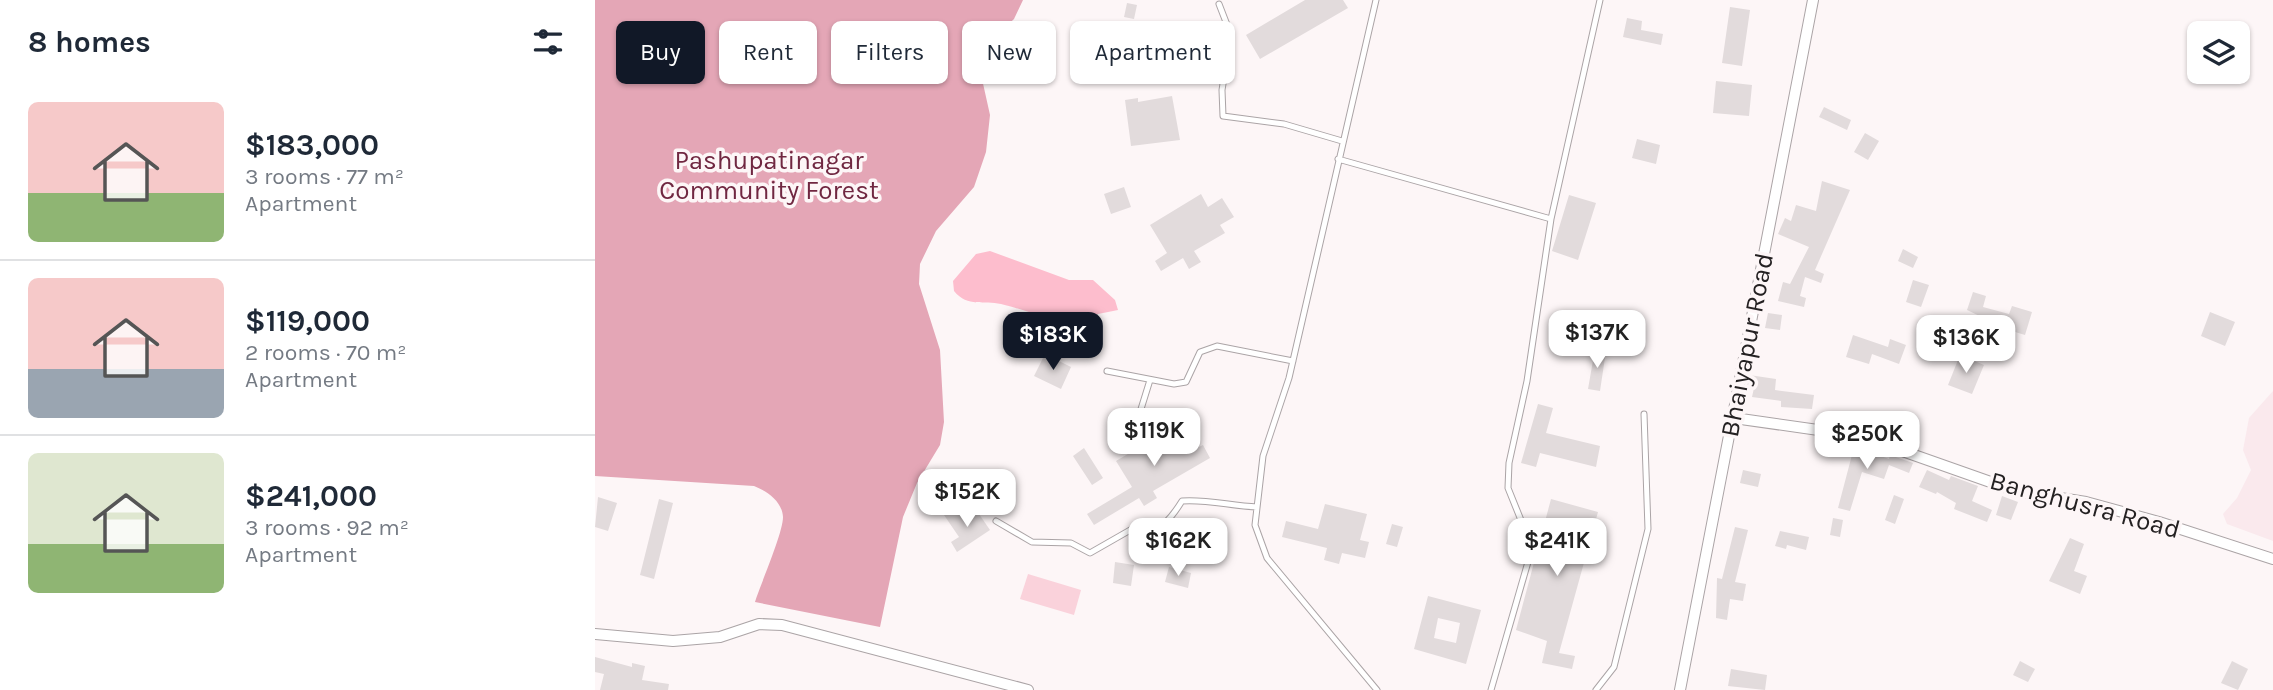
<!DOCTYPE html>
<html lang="en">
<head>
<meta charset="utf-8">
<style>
  body { margin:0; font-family:Karla,sans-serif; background:#f2f2f3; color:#1f2937; height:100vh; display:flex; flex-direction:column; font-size:26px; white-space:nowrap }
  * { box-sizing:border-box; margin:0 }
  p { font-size:23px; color:#747a83 }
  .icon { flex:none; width:38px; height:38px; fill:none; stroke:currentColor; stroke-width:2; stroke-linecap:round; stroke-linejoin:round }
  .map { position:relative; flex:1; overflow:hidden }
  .details { display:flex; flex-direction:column; background:#fff; width:595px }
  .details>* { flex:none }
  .top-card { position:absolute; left:21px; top:21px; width:665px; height:63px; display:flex; gap:14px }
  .controls { position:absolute; left:1592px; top:21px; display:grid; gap:14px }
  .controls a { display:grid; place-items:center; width:63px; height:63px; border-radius:10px; background:#fff; box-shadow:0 2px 5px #0004; font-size:35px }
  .price { position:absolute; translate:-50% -60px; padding:0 16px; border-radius:14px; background:#fff; color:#222; font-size:23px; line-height:46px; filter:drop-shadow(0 2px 4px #0008) }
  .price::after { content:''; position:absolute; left:50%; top:42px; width:21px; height:16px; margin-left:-10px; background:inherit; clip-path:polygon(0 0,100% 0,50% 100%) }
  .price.selected { background:#111827; color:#fff }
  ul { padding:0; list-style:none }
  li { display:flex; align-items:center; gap:21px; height:175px; padding:0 28px }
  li+li { border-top:2px solid #e0e1e3 }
  li span { display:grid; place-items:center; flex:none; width:196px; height:140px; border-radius:10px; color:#555 }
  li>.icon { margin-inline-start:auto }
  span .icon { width:84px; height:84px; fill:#fffc; stroke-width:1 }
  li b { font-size:30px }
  h2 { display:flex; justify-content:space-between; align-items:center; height:84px; padding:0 28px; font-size:30px }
  .chip { padding:0 24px; border-radius:10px; background:#fff; box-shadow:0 2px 5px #0004; font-size:24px; line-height:63px }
  .chip.selected { background:#111827; color:#fff }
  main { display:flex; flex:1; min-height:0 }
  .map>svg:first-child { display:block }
  .built { fill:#fae9ed }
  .green { fill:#fad2db }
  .forest { fill:#e4a6b6 }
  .water { fill:#fdbdcd }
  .building { fill:#e2dbdc; fill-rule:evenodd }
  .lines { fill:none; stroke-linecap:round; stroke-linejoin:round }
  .lane-casing { stroke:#aba4a6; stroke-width:7 }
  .street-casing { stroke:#aba4a6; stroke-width:12 }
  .lane { stroke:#fff; stroke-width:5 }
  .street { stroke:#fff; stroke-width:10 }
  .labels { text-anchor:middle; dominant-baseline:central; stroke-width:7; stroke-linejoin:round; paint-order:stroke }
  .park-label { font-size:26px; fill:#702741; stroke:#fdf6f7 }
  .street-label { font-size:26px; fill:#242122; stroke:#fdf6f7 }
</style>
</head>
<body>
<main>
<section class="details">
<h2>8 homes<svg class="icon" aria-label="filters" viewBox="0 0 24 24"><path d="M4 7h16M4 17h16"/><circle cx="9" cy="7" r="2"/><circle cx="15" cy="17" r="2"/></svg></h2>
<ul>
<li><span style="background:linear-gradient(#f6c9c9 65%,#8fb573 0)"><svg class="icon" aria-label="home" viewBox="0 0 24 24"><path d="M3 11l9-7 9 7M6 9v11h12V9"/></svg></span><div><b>$183,000</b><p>3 rooms · 77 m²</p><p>Apartment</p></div></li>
<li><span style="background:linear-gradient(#f6c9c9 65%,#9aa5b1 0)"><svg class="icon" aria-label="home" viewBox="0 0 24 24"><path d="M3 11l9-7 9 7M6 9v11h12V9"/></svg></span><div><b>$119,000</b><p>2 rooms · 70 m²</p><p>Apartment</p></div></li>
<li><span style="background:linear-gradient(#dfe7d0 65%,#8fb573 0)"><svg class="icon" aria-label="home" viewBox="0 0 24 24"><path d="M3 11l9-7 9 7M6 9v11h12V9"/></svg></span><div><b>$241,000</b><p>3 rooms · 92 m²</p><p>Apartment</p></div></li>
</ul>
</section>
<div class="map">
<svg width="1678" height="690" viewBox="0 0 1678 690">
  <rect width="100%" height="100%" fill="#fdf6f7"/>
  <path class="built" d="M1678 391V541L1632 524 1628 514 1642 498 1656 470 1648 450 1654 418Z"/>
  <path class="green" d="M433 574 486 590 479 615 425 599Z"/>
  <path class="forest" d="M0 0H428L419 19 394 43 385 70 395 115 391 152 379 187 341 231 325 264 324 284 345 350 349 422 345 445 322 483 308 517 285 627 160 602C166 583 188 533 188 517 187 501 172 491 159 486L0 476Z"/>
  <path class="water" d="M395 251 474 280H498L520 300 523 310 488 317 471 327C457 319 423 308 406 304 389 300 373 308 359 291L358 281 381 254Z"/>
  <path class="building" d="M710 0H748L753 8 665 59 651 35Z
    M532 3 542 5 539 19 529 17Z
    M1135 7 1155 10 1147 66 1127 63Z
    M1032 18 1047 21 1046 30 1068 34 1066 45 1028 37Z
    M606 27 623 54 595 72 577 45Z
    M1121 81 1157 85 1154 116 1118 113Z
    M577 96 585 140 536 146 530 100 543 98V102Z
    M1229 107 1256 120 1252 130 1224 117Z
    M1270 133 1284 141 1273 160 1259 152Z
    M1042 139 1065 145 1061 164 1037 158Z
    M1227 181 1255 190 1220 270 1229 274 1226 283 1210 277 1205 296 1211 298 1209 307 1183 301 1188 282 1195 284 1214 247 1183 234 1190 218 1196 221 1201 205 1221 211Z
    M529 187 536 207 516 214 509 194Z
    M606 194 613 207 627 198 639 217 625 225 630 233 599 251 606 262 594 269 588 258 566 271 560 261 572 253 555 225Z
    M974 195 1001 203 983 260 957 251Z
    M1308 249 1323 257 1318 268 1303 261Z
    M1318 280 1334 285 1326 307 1311 302Z
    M1378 292 1391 296 1388 307 1414 314 1417 306 1437 312 1430 335 1407 328 1405 334 1392 331 1395 321 1372 310Z
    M1615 312 1640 322 1630 346 1606 336Z
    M1173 313 1187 315 1185 330 1170 328Z
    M1258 335 1293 347 1295 339 1311 345 1304 364 1277 354 1274 364 1251 357Z
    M1000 349 1011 351 1005 391 993 389Z
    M450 354 476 367 466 389 439 376Z
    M1365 355 1389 365 1377 394 1353 385Z
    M1154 375 1181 379 1180 390 1219 395 1217 409 1186 407V401L1157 397 1159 388 1152 387Z
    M943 404 958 408 951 433 1005 446 1001 467 945 453 941 467 926 463Z
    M589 421 604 447 608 445 615 458 558 491 562 498 549 506 544 498 499 525 492 514 537 487 521 461Z
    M1256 443 1273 447 1272 451 1294 459 1295 455 1318 463 1314 473 1294 465 1289 479 1267 472 1255 511 1243 508 1258 451 1254 450Z
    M489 448 508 478 497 485 478 456Z
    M1148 470 1166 474 1163 487 1145 483Z
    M1332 470 1354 480 1356 476 1383 486 1377 501 1397 510 1392 522 1359 509 1361 503 1342 492 1341 494 1324 487Z
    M1299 495 1309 499 1300 524 1290 520Z
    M1407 496 1423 502 1416 520 1401 515Z
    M3 497 22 503 13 531 0 527Z
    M64 499 78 503 59 579 45 575Z
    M956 499 1003 512 964 653 980 656 977 669 947 663 952 641 921 630Z
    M730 504 772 514 765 540 774 542 770 558 747 553 744 564 729 560 732 548 687 537 691 521 723 529Z
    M384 514 395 530 362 552 356 542 364 537 349 515Z
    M1238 518 1248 520 1245 537 1235 535Z
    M797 524 808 527 802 547 791 544Z
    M1140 527 1153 530 1140 582 1151 584 1148 601 1135 599 1132 620 1121 618 1122 578 1127 579Z
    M1185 531 1214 537 1211 550 1192 545 1191 549 1180 546Z
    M1475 538 1489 544 1479 571 1492 576 1485 594 1454 581Z
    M520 562 539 565 536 586 518 583Z
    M574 567 596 573 593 588 570 582Z
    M833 596 886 610 871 664 819 649ZM843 618 865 623 861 643 839 638Z
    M0 657 37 667V663L50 666 47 680 74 684 73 690H5L9 674 0 672Z
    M1425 661 1440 669 1433 682 1418 675Z
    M1637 661 1653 669 1643 690 1626 683Z
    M1136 669 1172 675 1170 690 1133 686Z"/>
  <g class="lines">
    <g class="lane-casing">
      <path id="lane" d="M781 0 694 378 668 456 660 525 672 558 782 690
        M624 4 636 35 627 90 628 116 689 124 747 141
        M743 159 956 219 1005 0
        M512 371 579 384 591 382 605 352 622 346 698 361
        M537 438 555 380
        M401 521 437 542 476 543 495 553 544 525 549 533C568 529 577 517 587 501 612 499 636 506 662 507
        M896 690 935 555 932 535 913 488 914 463 932 381 956 219
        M1001 690 1019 667 1053 529 1049 414"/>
    </g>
    <g class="street-casing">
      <path id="street" d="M1139 418 1265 436 1421 491 1491 502 1564 522 1678 559
        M0 634 78 641 125 637 164 624 187 625 433 690
        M1085 690 1218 0"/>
    </g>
    <use href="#lane" class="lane"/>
    <use href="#street" class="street"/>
  </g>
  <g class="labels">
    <g class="park-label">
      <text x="174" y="160">Pashupatinagar<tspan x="174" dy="30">Community Forest</tspan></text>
    </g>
    <g class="street-label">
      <text transform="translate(1152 345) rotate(-79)">Bhaiyapur Road</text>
      <text transform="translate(1490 505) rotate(15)">Banghusra Road</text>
    </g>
  </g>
</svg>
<div class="controls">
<a><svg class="icon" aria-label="layers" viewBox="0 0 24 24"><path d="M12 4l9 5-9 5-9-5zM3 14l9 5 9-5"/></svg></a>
</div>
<b class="price" style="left:1002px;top:370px">$137K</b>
<b class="price selected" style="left:458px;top:372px">$183K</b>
<b class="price" style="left:1371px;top:375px">$136K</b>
<b class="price" style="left:559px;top:468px">$119K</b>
<b class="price" style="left:1272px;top:471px">$250K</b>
<b class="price" style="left:372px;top:529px">$152K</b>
<b class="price" style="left:583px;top:578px">$162K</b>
<b class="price" style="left:962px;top:578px">$241K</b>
<div class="top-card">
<a class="chip selected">Buy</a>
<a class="chip">Rent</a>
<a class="chip">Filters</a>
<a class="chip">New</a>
<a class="chip">Apartment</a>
</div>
</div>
</main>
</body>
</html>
